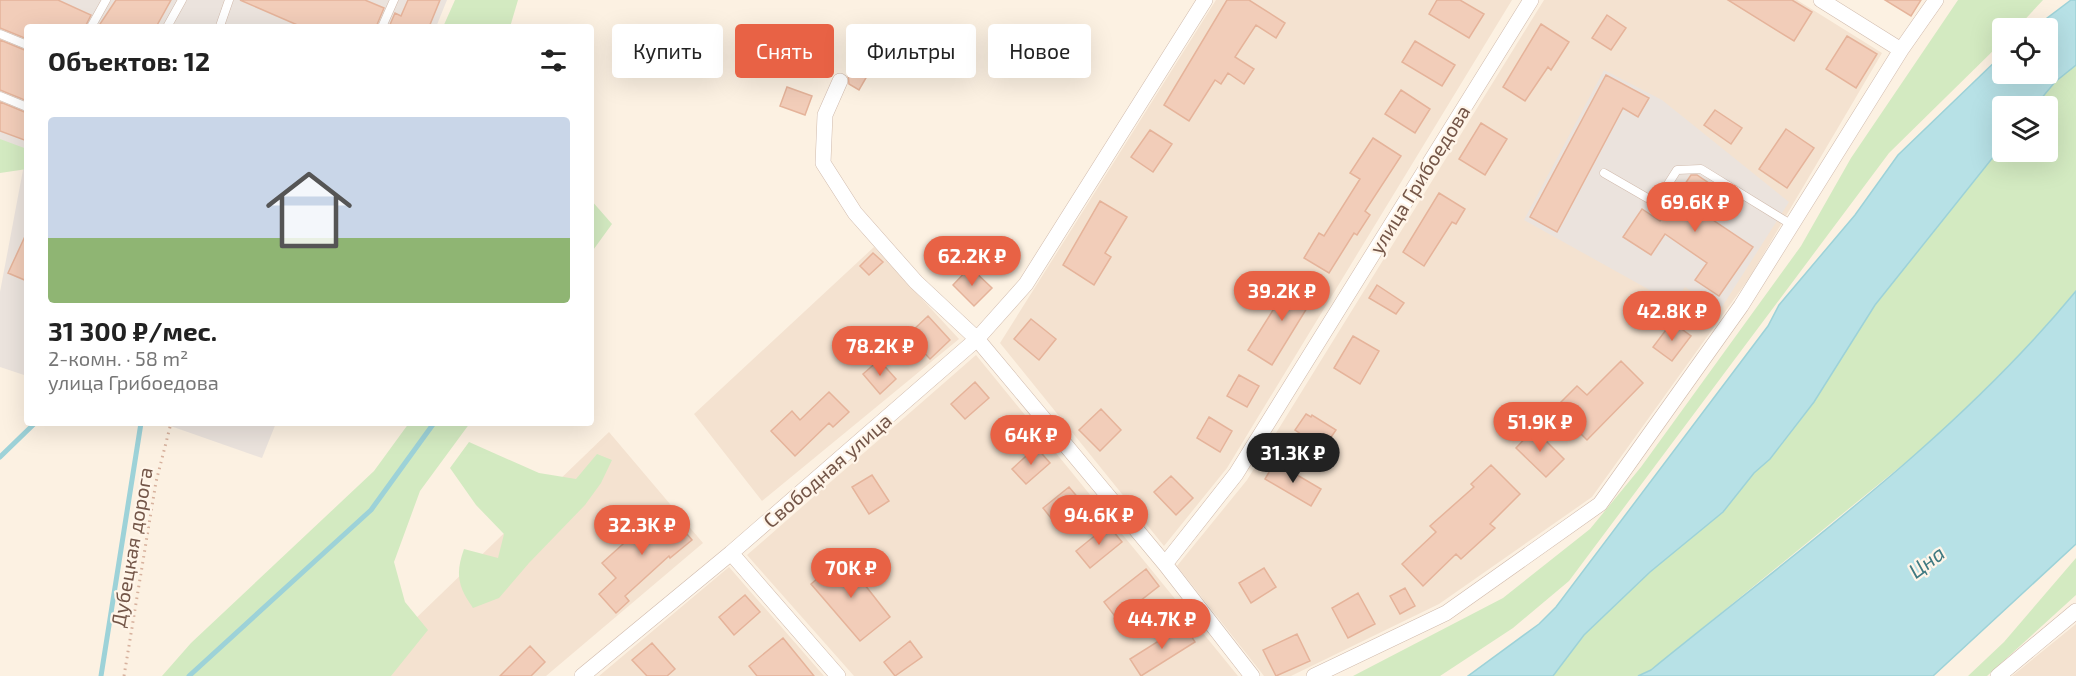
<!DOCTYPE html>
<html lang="ru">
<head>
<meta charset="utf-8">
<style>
  body { margin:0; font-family:"Exo 2",sans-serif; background:#f6f6f6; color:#222; height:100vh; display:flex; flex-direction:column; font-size:22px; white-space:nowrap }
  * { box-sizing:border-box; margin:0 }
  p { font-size:20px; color:#767676 }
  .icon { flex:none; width:33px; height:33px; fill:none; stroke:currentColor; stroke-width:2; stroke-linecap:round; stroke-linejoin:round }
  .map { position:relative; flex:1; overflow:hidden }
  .side { position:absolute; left:24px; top:24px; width:570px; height:402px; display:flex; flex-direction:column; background:#fff; border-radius:6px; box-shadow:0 6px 24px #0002 }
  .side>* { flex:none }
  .banner { position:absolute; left:612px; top:24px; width:570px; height:54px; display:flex; gap:12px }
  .tools { position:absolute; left:1992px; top:18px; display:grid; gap:12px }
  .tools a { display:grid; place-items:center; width:66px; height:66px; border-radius:6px; background:#fff; box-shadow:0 6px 24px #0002; font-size:30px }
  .price { position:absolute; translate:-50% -51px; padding:0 14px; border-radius:21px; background:#e86245; color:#fff; font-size:20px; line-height:39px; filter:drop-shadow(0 2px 3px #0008) }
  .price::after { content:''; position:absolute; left:50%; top:36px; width:18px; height:14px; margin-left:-9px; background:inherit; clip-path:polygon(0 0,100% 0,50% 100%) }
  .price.active { background:#222; color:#fff }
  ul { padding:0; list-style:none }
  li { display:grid; align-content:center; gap:12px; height:318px; padding:0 24px }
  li+li { border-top:2px solid #e0e0e0 }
  li span { display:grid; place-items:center; height:186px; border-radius:6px; color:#555 }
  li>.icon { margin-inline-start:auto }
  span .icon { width:108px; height:108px; fill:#fffc; stroke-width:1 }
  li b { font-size:26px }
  h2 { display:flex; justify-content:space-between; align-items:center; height:72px; padding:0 24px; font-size:26px }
  .tag { padding:0 21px; border-radius:6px; background:#fff; box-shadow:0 6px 24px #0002; font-size:21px; line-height:54px }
  .tag.active { background:#e86245; color:#fff }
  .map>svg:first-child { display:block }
  .residential { fill:#f4e2d0 }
  .industrial { fill:#ebe3dd }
  .green { fill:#d3eac1 }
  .water { fill:#b7e1e6; stroke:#9dd2d8; stroke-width:1.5 }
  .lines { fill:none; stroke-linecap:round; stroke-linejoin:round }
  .stream { stroke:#9dd2d8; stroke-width:5 }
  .building { fill:#f2cdb9; stroke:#e5b39a; stroke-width:1.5 }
  .service-casing { stroke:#d0baac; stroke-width:9 }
  .minor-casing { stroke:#d0baac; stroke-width:16 }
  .path { stroke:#d7b19d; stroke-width:3; stroke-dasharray:1.5 4.5; stroke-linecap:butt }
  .service { stroke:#fff; stroke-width:8 }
  .minor { stroke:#fff; stroke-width:15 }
  .labels { text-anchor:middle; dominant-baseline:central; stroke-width:4.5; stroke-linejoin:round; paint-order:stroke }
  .street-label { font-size:20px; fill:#745648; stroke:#fff5e9 }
  .water-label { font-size:21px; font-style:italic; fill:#3f7981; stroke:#fff5e9 }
</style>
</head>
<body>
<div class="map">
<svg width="2076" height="676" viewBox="0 0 2076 676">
  <rect width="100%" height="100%" fill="#fcf1e2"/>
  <path class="residential" d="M1216 0H1512L1227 468 1164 546 1000 343Z
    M1544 0H1797L1882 53 1750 277 1592 497 1439 604 1291 676H1264L1177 566 1247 480Z
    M874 247 959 339 762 501 694 414Z
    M976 355 1238 676H854L747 555Z
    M609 432 703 543 546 676H356Z
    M729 567 824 676H599Z
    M2076 624V676H2012Z"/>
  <path class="industrial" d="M0 0H447L436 27H27V376L0 367V292L26 154 0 143Z
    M1604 70 1662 100 1789 202 1720 310 1685 287 1673 303 1524 220Z
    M162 423H276L262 458Z"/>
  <path class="green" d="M455 0H518L510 27H443Z
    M1958 0H2043L2017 28H2002V42L1889 153 1569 581 1513 628 1440 676H1353L1503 598 1590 529 1641 467 1801 246 1851 158Z
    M2076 65V291L2043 331 1944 431 1651 670 1638 676H1553L1584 635 1650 572 1723 512 1754 473 1770 459 1814 402 1875 305 2002 146V152H2048V106H2035L2055 82Z
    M0 139 27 149V169L0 173Z
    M591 200 612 224 591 253Z
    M409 423H470L420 491 394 562 405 602 428 630 391 676H162L191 643 374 471Z
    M469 442 539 473 576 479 597 454 612 460 601 483 585 505 529 563 499 598 473 608C458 587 455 574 464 549L498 558 504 534 476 505 450 468Z
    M2076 558V595L1987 676H1968L2004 642Z"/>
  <path class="water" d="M2071 0H2076V65L2055 82 2035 106H2002V146L1875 305 1814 402 1770 459 1754 473 1723 512 1650 572 1584 635 1553 676H1468L1539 624 1556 607 1768 326 1779 305 1855 215 1898 155 2002 55V74H2048V28H2034Z
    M2076 291V544L1933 676H1638L1651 670C1798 550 1955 438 2076 291Z"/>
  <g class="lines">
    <path class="stream" d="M0 457 35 423
      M101 676 141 423
      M189 676 371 510 434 423"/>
  </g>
  <path class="building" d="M0 0H58L91 15 85 27H27V39L0 28Z
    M116 0H171L156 27H98Z
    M240 0H365L384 8 376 27H302Z
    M408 0H440L429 27H389L395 13 401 16Z
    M1227 0H1249L1285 23 1276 38 1256 25 1235 57 1254 69 1244 84 1228 73 1221 84 1215 80 1189 121 1164 105Z
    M1437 0H1460L1484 14 1469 38 1429 14Z
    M1728 0H1792L1812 12 1794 41Z
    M1885 0H1921L1911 16Z
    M1607 15 1626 28 1611 50 1592 38Z
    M1541 24 1569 42 1551 70 1548 67 1525 101 1503 87Z
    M1847 36 1877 54 1856 88 1826 69Z
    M0 40 27 51V101L0 90Z
    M1415 41 1455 65 1442 86 1402 62Z
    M856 62 870 71 859 90 849 84 848 75Z
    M1606 75 1649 98 1638 117 1623 108 1557 232 1530 217Z
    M787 87 812 96 805 115 780 106Z
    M1401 90 1430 109 1415 133 1385 114Z
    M0 102 27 113V141L0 131Z
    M1715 110 1742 128 1731 144 1704 125Z
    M1481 123 1507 139 1485 175 1459 159Z
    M1786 129 1814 148 1787 188 1759 169Z
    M1150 130 1172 144 1153 172 1131 157Z
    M1373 138 1401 156 1365 211 1370 215 1357 235 1354 233 1329 273 1304 258 1319 233 1324 236 1360 179 1350 173Z
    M1691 175H1697L1728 196 1713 220 1753 247 1719 296 1695 280 1707 263 1665 234 1651 255 1623 237 1642 209 1660 221Z
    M1439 193 1465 209 1456 224 1452 222 1424 266 1403 252Z
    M1100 201 1127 217 1105 253 1111 257 1094 285 1063 265Z
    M27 232V281L8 273Z
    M873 253 883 262 869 275 860 266Z
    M970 267 992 288 974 306 953 285Z
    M1288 279 1315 295 1272 365 1248 350 1275 307 1272 306Z
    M1377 285 1404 303 1396 314 1369 298Z
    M928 316 950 340 930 359 908 335Z
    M1031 319 1056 339 1039 360 1014 339Z
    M1672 322 1691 336 1672 361 1653 347Z
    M1353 336 1379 351 1360 384 1334 368Z
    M879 360 896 379 880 394 863 374Z
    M1621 361 1643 383 1587 440 1555 408 1577 386 1587 395Z
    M1239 375 1259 386 1247 407 1227 396Z
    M975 382 989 398 965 419 951 404Z
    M829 392 849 412 833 427 829 423 795 456 771 431 792 411 800 420Z
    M1101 409 1121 430 1100 451 1079 430Z
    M1306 414 1311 417 1312 415 1336 430 1323 449 1295 430Z
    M1209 417 1232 431 1220 452 1197 438Z
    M1534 429 1564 459 1546 477 1516 448Z
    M1036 447 1050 463 1026 484 1012 469Z
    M1275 462 1321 489 1311 506 1265 479Z
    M1491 465 1520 494 1490 524 1495 528 1461 559 1456 554 1423 586 1402 564 1436 532 1430 526 1474 487 1471 484Z
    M872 475 889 501 869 514 852 487Z
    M1171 476 1193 498 1176 515 1154 492Z
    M1069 487 1085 506 1058 527 1043 508Z
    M664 507 692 540 670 558 669 556 625 596 629 601 616 613 599 594 616 578 602 563Z
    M1108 525 1122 542 1090 568 1076 551Z
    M843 557 890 617 860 641 811 584Z
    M1264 568 1276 587 1251 603 1239 583Z
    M1146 569 1159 586 1117 619 1104 602Z
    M1405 588 1415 606 1400 614 1390 596Z
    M1358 593 1375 624 1348 638 1332 608Z
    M745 595 760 612 734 635 719 617Z
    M1184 625 1195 642 1141 676 1130 659Z
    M1297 634 1310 661 1276 676 1263 650Z
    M783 638 814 676H757L749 666Z
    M910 641 922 657 895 676 884 662Z
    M652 643 675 669 667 676H647L632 660Z
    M530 646 545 662 531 676H500Z"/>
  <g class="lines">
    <g class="service-casing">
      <path id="service" d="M91 27 106 0
        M167 27 182 0
        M223 27 220 26 229 0
        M382 27 394 0
        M0 34 27 45
        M0 96 27 107
        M1604 173 1656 203 1677 170 1701 169 1792 225"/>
    </g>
    <g class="minor-casing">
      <path id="minor" d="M1821 0 1901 50
        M840 81 825 115 823 163 855 213 916 282 977 339 1165 564 1252 676
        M731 553 838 676
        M1165 564 1236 474 1531 0
        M582 676 731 553 977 339 1026 284 1205 0
        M1314 676 1446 613 1600 504 1741 306 1901 50 1936 0
        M1998 676 2076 611"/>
    </g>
    <path class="path" d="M124 676 156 482 171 423"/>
    <use href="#service" class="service"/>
    <use href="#minor" class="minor"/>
  </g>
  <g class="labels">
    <g class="street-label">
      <text transform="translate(1419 179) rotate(-58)">улица Грибоедова</text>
      <text transform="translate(827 470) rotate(-41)">Свободная улица</text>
      <text transform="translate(131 547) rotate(-80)">Дубецкая дорога</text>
    </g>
    <g class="water-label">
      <text transform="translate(1926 561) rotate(-37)">Цна</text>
    </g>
  </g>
</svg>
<div class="tools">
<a><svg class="icon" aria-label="locate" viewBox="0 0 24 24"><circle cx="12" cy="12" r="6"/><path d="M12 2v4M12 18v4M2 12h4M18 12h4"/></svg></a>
<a><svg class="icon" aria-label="layers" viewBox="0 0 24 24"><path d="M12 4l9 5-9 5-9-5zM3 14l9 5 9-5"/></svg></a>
</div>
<b class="price" style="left:1695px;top:233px">69.6K ₽</b>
<b class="price" style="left:972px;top:287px">62.2K ₽</b>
<b class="price" style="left:1282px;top:322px">39.2K ₽</b>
<b class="price" style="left:1672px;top:342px">42.8K ₽</b>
<b class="price" style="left:880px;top:377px">78.2K ₽</b>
<b class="price" style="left:1540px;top:453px">51.9K ₽</b>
<b class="price" style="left:1031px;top:466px">64K ₽</b>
<b class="price active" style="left:1293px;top:484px">31.3K ₽</b>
<b class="price" style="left:1099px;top:546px">94.6K ₽</b>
<b class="price" style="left:642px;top:556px">32.3K ₽</b>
<b class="price" style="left:851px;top:599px">70K ₽</b>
<b class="price" style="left:1162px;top:650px">44.7K ₽</b>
<div class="banner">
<a class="tag">Купить</a>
<a class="tag active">Снять</a>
<a class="tag">Фильтры</a>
<a class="tag">Новое</a>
</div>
<section class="side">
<h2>Объектов: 12<svg class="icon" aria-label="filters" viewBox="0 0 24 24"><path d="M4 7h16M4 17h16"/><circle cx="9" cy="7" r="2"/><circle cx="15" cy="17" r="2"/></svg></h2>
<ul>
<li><span style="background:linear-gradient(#c9d6e8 65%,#8fb573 0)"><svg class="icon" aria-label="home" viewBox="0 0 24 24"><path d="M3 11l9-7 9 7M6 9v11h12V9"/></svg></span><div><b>31 300 ₽/мес.</b><p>2-комн. · 58 m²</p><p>улица Грибоедова</p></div></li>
</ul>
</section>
</div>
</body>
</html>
